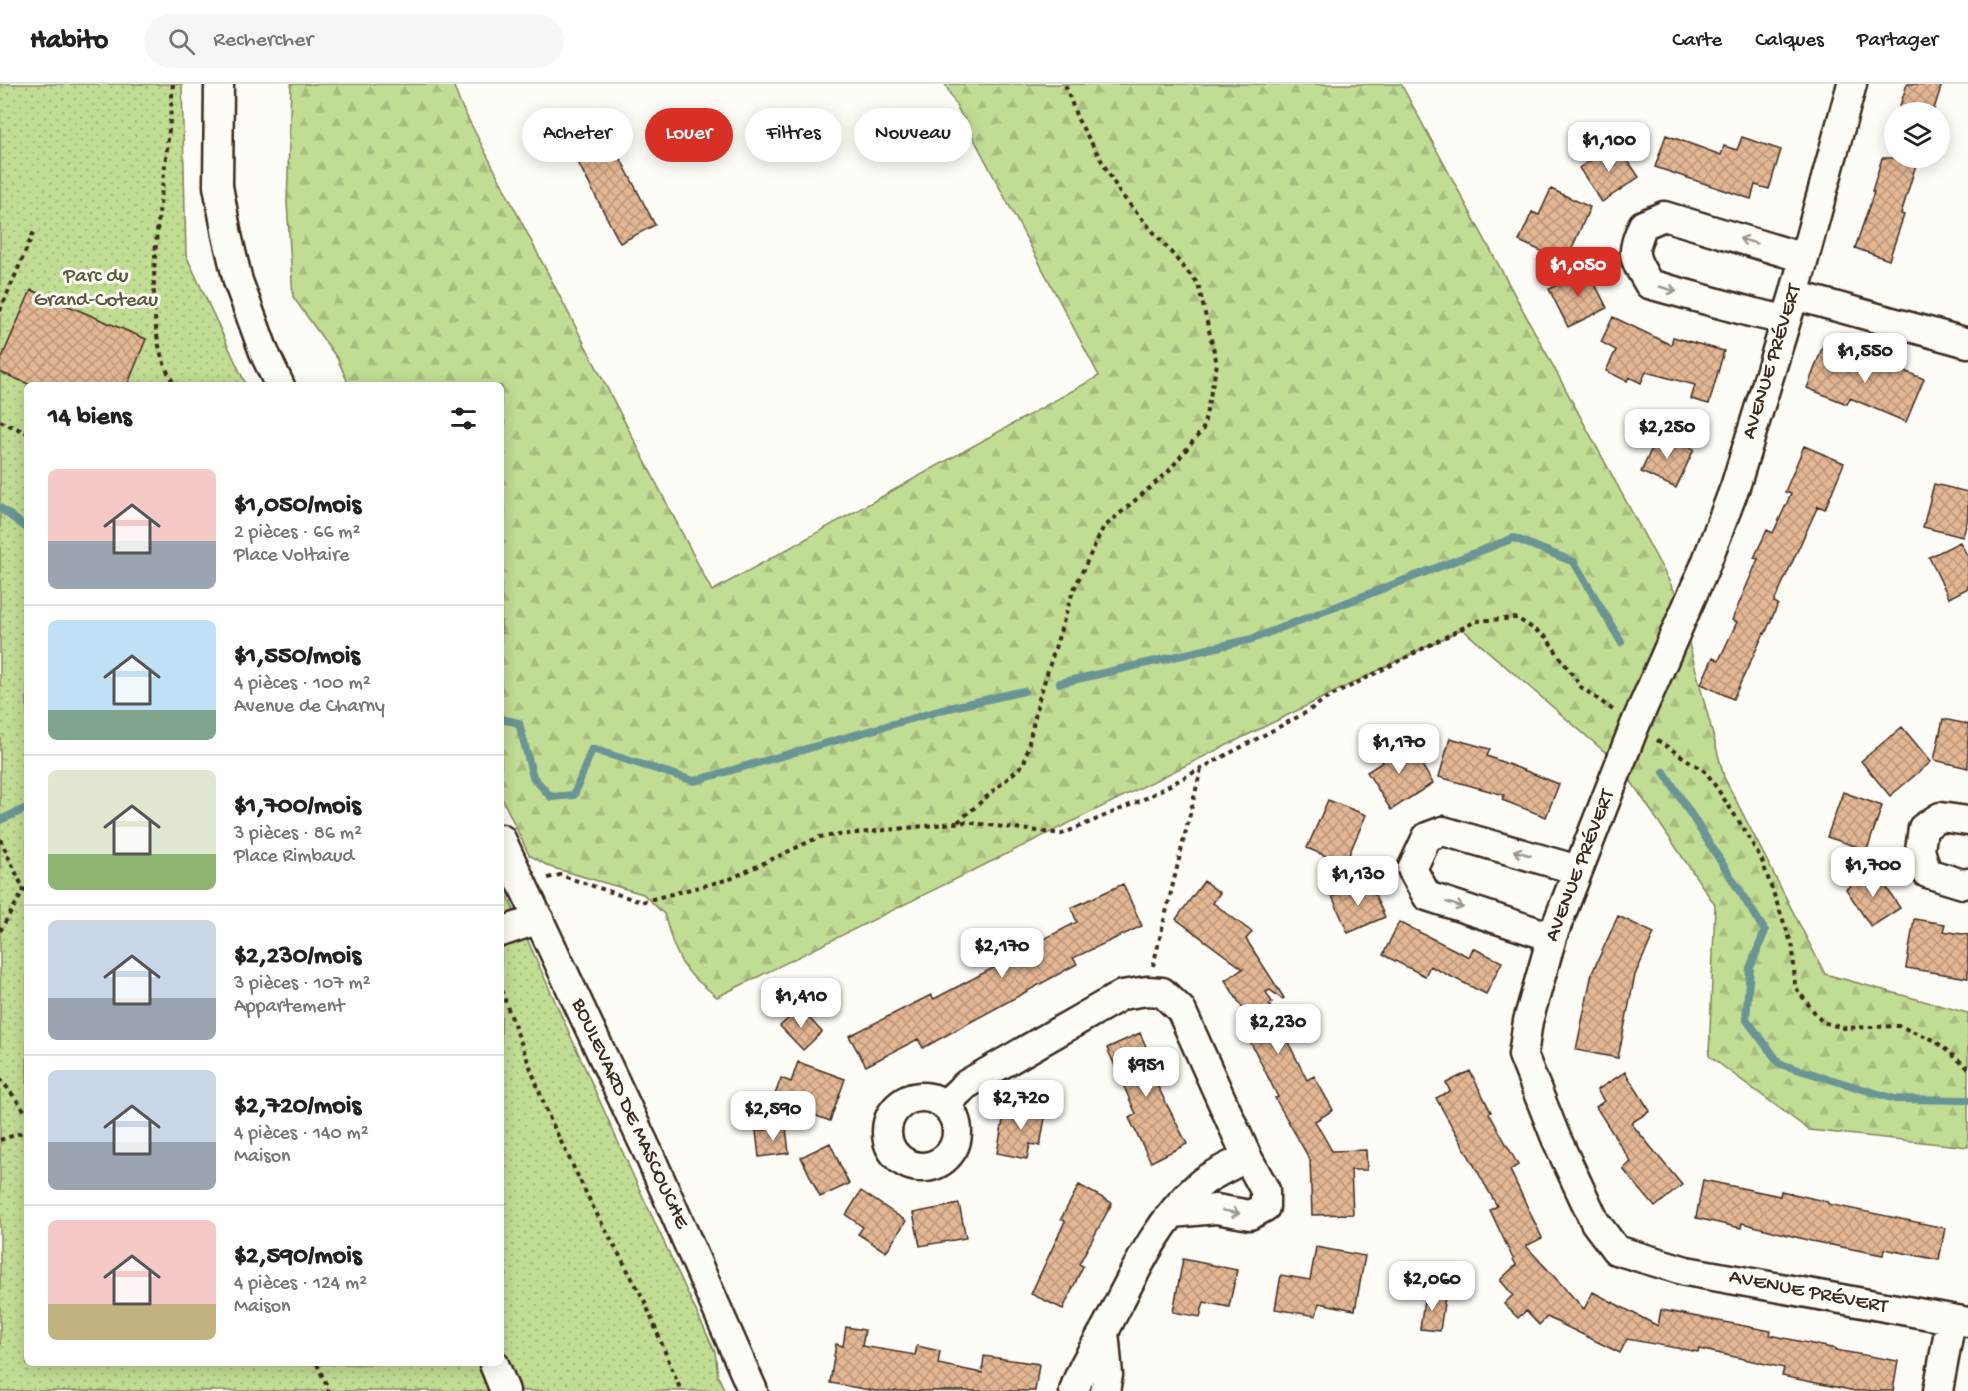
<!DOCTYPE html>
<html lang="fr">
<head>
<meta charset="utf-8">
<style>
  body { margin:0; font-family:"Gochi Hand",sans-serif; background:#f6f6f6; color:#222; height:100vh; display:flex; flex-direction:column; font-size:22px; white-space:nowrap }
  * { box-sizing:border-box; margin:0 }
  p { font-size:20px; color:#767676 }
  .icon { flex:none; width:33px; height:33px; fill:none; stroke:currentColor; stroke-width:2; stroke-linecap:round; stroke-linejoin:round }
  .map { position:relative; flex:1; overflow:hidden }
  .drawer { position:absolute; left:24px; top:298px; width:480px; height:984px; display:flex; flex-direction:column; background:#fff; border-radius:9px; box-shadow:0 3px 15px #0003 }
  .drawer>* { flex:none }
  .banner { position:absolute; left:522px; top:24px; width:570px; height:54px; display:flex; gap:12px }
  .fabs { position:absolute; left:1884px; top:18px; display:grid; gap:12px }
  .fabs a { display:grid; place-items:center; width:66px; height:66px; border-radius:50%; background:#fff; box-shadow:0 3px 15px #0003; font-size:30px }
  .price { position:absolute; translate:-50% -51px; padding:0 14px; border-radius:12px; background:#fff; color:#222; font-size:20px; line-height:39px; filter:drop-shadow(0 2px 3px #0008) }
  .price::after { content:''; position:absolute; left:50%; top:36px; width:18px; height:14px; margin-left:-9px; background:inherit; clip-path:polygon(0 0,100% 0,50% 100%) }
  .price.active { background:#d93025; color:#fff }
  ul { padding:0; list-style:none }
  li { display:flex; align-items:center; gap:18px; height:150px; padding:0 24px }
  li+li { border-top:2px solid #e0e0e0 }
  li span { display:grid; place-items:center; flex:none; width:168px; height:120px; border-radius:9px; color:#555 }
  li>.icon { margin-inline-start:auto }
  span .icon { width:72px; height:72px; fill:#fffc; stroke-width:1 }
  li b { font-size:26px }
  h2 { display:flex; justify-content:space-between; align-items:center; height:72px; padding:0 24px; font-size:26px }
  .tag { padding:0 21px; border-radius:27px; background:#fff; box-shadow:0 3px 15px #0003; font-size:21px; line-height:54px }
  .tag.active { background:#d93025; color:#fff }
  header { display:flex; align-items:center; gap:36px; box-sizing:border-box; height:84px; padding:0 30px; background:#fff; border-bottom:2px solid #e0e0e0 }
  header strong { font-size:28px }
  nav { display:flex; gap:33px; margin-inline-start:auto; font-size:21px }
  .search { width:420px; height:54px; background:#f6f6f6; display:flex; align-items:center; gap:15px; box-sizing:border-box; padding:0 21px; border-radius:33px; color:#767676; font-size:22px }
  .map>svg:first-child { display:block }
  .forest { fill:url(#forest-firs); stroke:#7e8358; stroke-width:1.5 }
  .park { fill:url(#park-dots); stroke:#7e8358; stroke-width:1.5 }
  .lines { fill:none; stroke-linecap:round; stroke-linejoin:round }
  .stream { stroke:#6b9595; stroke-width:8 }
  .building { fill:url(#building-cross-hatch); stroke:#3b2a1e; stroke-width:1.5 }
  .minor-casing { stroke:#3b2a1e; stroke-width:33 }
  .path { stroke:#3b2a1e; stroke-width:4; stroke-dasharray:4.5 4.5; stroke-linecap:butt }
  .minor { stroke:#fdfcf7; stroke-width:28 }
  .oneway { stroke:#9c938a }
  .labels { text-anchor:middle; dominant-baseline:central; stroke-width:6; stroke-linejoin:round; paint-order:stroke }
  .park-label { font-size:21px; fill:#5c563b; stroke:#fdfcf7 }
  .street-label { font-size:21px; fill:#3b2a1e; stroke:#fdfcf7 }
</style>
</head>
<body>
<header>
<strong>Habito</strong>
<div class="search"><svg class="icon" aria-label="search" viewBox="0 0 24 24"><circle cx="10" cy="10" r="6"/><path d="M15 15l6 6"/></svg>Rechercher</div>
<nav><a>Carte</a><a>Calques</a><a>Partager</a></nav>
</header>
<div class="map">
<svg width="1968" height="1307" viewBox="0 0 1968 1307">
  <defs>
    <pattern id="forest-firs" width="22" height="20" patternUnits="userSpaceOnUse" patternTransform="scale(1.5)"><rect width="22" height="20" fill="#c1dc93"/><path d="M5 1l3.5 6h-7zM16 11l3.5 6h-7z" fill="#a7bd7e"/></pattern>
    <pattern id="park-dots" width="8" height="8" patternUnits="userSpaceOnUse" patternTransform="scale(1.5)"><rect width="8" height="8" fill="#c1dc93"/><path d="M2 2h.1M6 6h.1" fill="none" stroke="#a7bd7e" stroke-width="1.8" stroke-linecap="round"/></pattern>
    <pattern id="building-cross-hatch" width="8" height="8" patternUnits="userSpaceOnUse" patternTransform="scale(1.5)"><rect width="8" height="8" fill="#e4b794"/><path d="M0 0l8 8M0 8l8-8" fill="none" stroke="#ba9578"/></pattern>
  </defs>
  <rect width="100%" height="100%" fill="#fdfcf7"/>
  <filter id="ink" filterUnits="userSpaceOnUse"><feTurbulence type="fractalNoise" baseFrequency=".0167" numOctaves="2"/><feDisplacementMap in="SourceGraphic" scale="12" xChannelSelector="R" yChannelSelector="G"/><feConvolveMatrix kernelMatrix="1 2 1 2 8 2 1 2 1" color-interpolation-filters="sRGB"/></filter>
  <g filter="url(#ink)">
    <path class="forest" d="M291 0H453L460 19 712 507 1099 292 945 0H1401L1676 510 1724 693 1825 890 1968 929V1063L1809 1046 1709 972 1715 821 1620 681 1462 545 717 913 692 892 682 879 673 860 664 830 643 810 550 783 529 771 501 712V302L349 301 337 274 293 213 287 118Z"/>
    <path class="park" d="M0 0H182L186 171 246 301 27 302V1280H501V797L637 1100 715 1268 718 1292 725 1307H0Z"/>
    <g class="lines">
      <path class="stream" d="M0 424 27 444
        M1060 599 1252 555 1514 454 1574 478 1621 558
        M501 635 519 639 533 693 551 713 574 711 592 665 694 697 949 624 1024 607
        M1664 688 1765 847 1750 884 1746 935 1780 980 1895 1015 1968 1016
        M0 736 27 724"/>
    </g>
    <path class="building" d="M1907 0H1942L1933 28H1898Z
      M606 47 655 141 620 159 571 65Z
      M1666 51 1721 71 1724 62 1737 66 1742 53 1781 66 1769 105 1755 101 1751 115 1655 83Z
      M1616 59 1639 93 1602 118 1579 84Z
      M1882 74H1918L1901 130 1904 131 1889 176 1855 164 1874 108 1872 107Z
      M1551 105 1590 123 1566 178 1519 157 1532 128 1539 131Z
      M1588 186 1607 224 1568 243 1549 205Z
      M31 206 146 255 127 302H33L0 288V278Z
      M1613 233 1671 261 1673 253 1724 267 1709 320 1691 315 1695 301 1646 288 1641 299 1629 293 1627 297 1606 287 1616 266 1601 258Z
      M1823 262 1884 286 1887 280 1924 295 1906 338 1850 314 1847 320 1807 304Z
      M1659 349 1694 365 1676 404 1641 388Z
      M1804 362 1844 379 1825 425 1818 422 1774 518 1778 520 1765 550 1764 549 1733 615 1701 600 1713 573 1719 576 1737 538 1732 536 1758 475 1754 474 1767 446 1773 449 1791 410 1785 408Z
      M1934 400 1968 408V434L1963 453 1923 443Z
      M1960 458 1968 473V504L1949 514 1929 473Z
      M1943 635 1968 640V684L1934 676Z
      M1902 643 1931 678 1890 712 1861 677Z
      M1405 654 1433 699 1391 726 1367 688 1383 678 1379 671Z
      M1450 654 1490 665 1487 672 1559 700 1546 733 1502 716 1504 711 1439 693Z
      M1843 708 1882 722 1867 766 1827 753Z
      M1328 716 1366 731 1345 780 1307 764Z
      M1875 786 1900 824 1871 843 1846 805Z
      M1368 796 1385 833 1348 849 1332 812Z
      M1204 797 1220 809 1213 819 1252 848 1246 855 1284 914 1282 915 1270 906 1266 908 1272 918 1269 920 1307 996 1314 992 1333 1026 1315 1037 1332 1067 1366 1066 1367 1086H1351L1353 1130 1312 1131 1310 1076 1275 1014 1278 1013 1248 953 1258 949 1225 896 1243 885 1176 835Z
      M1123 800 1142 842 1073 874 1077 880 923 964 918 955 866 982 849 952 931 911 934 915 1020 870 1019 868 1077 838 1071 824Z
      M1618 832 1654 849 1635 891 1618 974 1576 966 1592 889Z
      M1914 835 1945 840 1943 847 1968 851V894L1906 884Z
      M1399 838 1469 873 1473 864 1502 878 1486 910 1430 882 1425 892 1383 871Z
      M800 924 822 948 803 966 780 942Z
      M1140 949 1161 996 1156 999 1187 1060 1151 1078 1129 1034 1136 1030 1107 964Z
      M798 978 845 995 830 1037 773 1016 781 994 791 998Z
      M1470 987 1491 1028 1489 1029 1518 1081 1510 1086 1542 1154 1526 1162 1584 1225 1593 1208 1658 1242 1661 1226 1771 1247 1770 1251 1836 1265 1835 1266 1898 1277 1893 1307H1855L1782 1292 1784 1284 1699 1265 1698 1268 1627 1255 1620 1269 1547 1233 1539 1241 1526 1227 1518 1234 1504 1220 1513 1211 1500 1196 1516 1181 1490 1126 1497 1122 1436 1014 1450 1007 1446 999Z
      M1625 988 1650 1027 1631 1039 1682 1101 1655 1123 1623 1085 1631 1078 1596 1023 1604 1017 1597 1006Z
      M1006 1020 1046 1028 1040 1062 1030 1060 1027 1075 997 1069Z
      M786 1043 789 1069 759 1073 756 1047Z
      M830 1059 849 1100 820 1113 801 1073Z
      M1703 1096 1780 1112 1781 1107 1828 1118V1120L1945 1144 1939 1176 1884 1165 1883 1171 1811 1157 1742 1139 1741 1144 1696 1134Z
      M1079 1101 1112 1119 1079 1180 1083 1182 1063 1225 1031 1210 1065 1137 1061 1135Z
      M861 1107 906 1137 886 1168 858 1150 863 1143 846 1131Z
      M959 1120 966 1154 920 1162 913 1129Z
      M1316 1163 1365 1172 1355 1226 1319 1219 1316 1232 1275 1225 1281 1191 1310 1196Z
      M1183 1175 1237 1186 1229 1223 1204 1218 1200 1233 1173 1228Z
      M1425 1209 1445 1212 1440 1247 1420 1245Z
      M846 1243 865 1246 862 1262 915 1271 917 1262 940 1267 938 1280 982 1289 984 1272 1039 1280 1035 1307H875L830 1299 836 1260 843 1262Z"/>
    <g class="lines">
      <g class="minor-casing">
        <path id="minor" d="M219 0 218 102 227 151 238 197 264 268 280 302
          M1852 0 1794 211 1735 403 1705 482 1635 641 1552 853 1528 937 1523 971 1556 1054 1595 1138 1616 1166 1686 1187 1968 1238
          M1794 211 1968 259
          M1786 236 1754 229 1649 200C1633 172 1630 172 1643 141L1664 132 1804 174
          M1968 737 1940 733 1923 744 1920 766 1927 789 1963 800 1968 799
          M501 755 652 1077 753 1307
          M501 848 539 835
          M1552 853 1427 812 1412 785 1427 753 1443 747 1578 786
          M887 1048a35 35 0 1 1 70 0a35 35 0 1 1-70 0Z
          M944 1021 967 1000 1122 911 1147 907 1162 908 1181 926 1247 1073 1265 1106V1123L1250 1131 1216 1125 1173 1129
          M1104 1247 1108 1291 1105 1307
          M494 1280 505 1307
          M1074 1307C1081 1283 1095 1264 1107 1242 1133 1192 1156 1138 1199 1101 1212 1089 1232 1082 1247 1073
          M1938 1307 1951 1236"/>
      </g>
      <path class="path" d="M173 0C171 24 169 49 166 73 159 133 138 252 176 302
        M0 227 35 145
        M0 337 27 349
        M1657 656 1706 688 1744 745 1762 777 1793 864 1795 903 1822 938 1844 944 1899 942 1934 956 1968 984
        M958 738 1024 680 1039 615 1073 507 1103 444 1168 388 1203 345 1217 280 1198 200 1120 109 1077 34 1065 0
        M0 755 24 806 27 808
        M548 794 560 791 641 818 730 795 819 753 964 738 1062 750 1142 716 1307 628 1324 616 1476 537 1517 534 1546 553 1581 603 1613 626
        M0 847 24 806
        M1153 882 1201 685
        M501 906 549 1033 593 1123 644 1216 681 1307
        M0 994 27 1030
        M0 1056 27 1047
        M317 1280 329 1307"/>
      <use href="#minor" class="minor"/>
    </g>
    <defs><path id="oneway-shaft" d="M-6 0H5M1.5-3L5.5 0L1.5 3" fill="none" stroke-width="1.6" stroke-linecap="round" stroke-linejoin="round" transform="scale(1.5)"/></defs>
    <g class="oneway">
      <use href="#oneway-shaft" transform="translate(1748 157) rotate(-163)"/>
      <use href="#oneway-shaft" transform="translate(1668 205) rotate(16)"/>
      <use href="#oneway-shaft" transform="translate(1522 769) rotate(-164)"/>
      <use href="#oneway-shaft" transform="translate(1455 821) rotate(18)"/>
      <use href="#oneway-shaft" transform="translate(1231 1128) rotate(10)"/>
    </g>
  </g>
  <g class="labels">
    <g class="park-label">
      <text x="96" y="193">Parc du<tspan x="96" dy="24">Grand-Coteau</tspan></text>
    </g>
    <g class="street-label">
      <text transform="translate(1773 278) rotate(-73)">AVENUE PRÉVERT</text>
      <text transform="translate(1581 782) rotate(-69)">AVENUE PRÉVERT</text>
      <text transform="translate(629 1030) rotate(65)">BOULEVARD DE MASCOUCHE</text>
      <text transform="translate(1808 1209) rotate(11)">AVENUE PRÉVERT</text>
    </g>
  </g>
</svg>
<div class="fabs">
<a><svg class="icon" aria-label="layers" viewBox="0 0 24 24"><path d="M12 4l9 5-9 5-9-5zM3 14l9 5 9-5"/></svg></a>
</div>
<b class="price" style="left:1609px;top:89px">$1,100</b>
<b class="price active" style="left:1578px;top:214px">$1,050</b>
<b class="price" style="left:1865px;top:300px">$1,550</b>
<b class="price" style="left:1667px;top:376px">$2,250</b>
<b class="price" style="left:1399px;top:691px">$1,170</b>
<b class="price" style="left:1873px;top:814px">$1,700</b>
<b class="price" style="left:1358px;top:823px">$1,130</b>
<b class="price" style="left:1002px;top:895px">$2,170</b>
<b class="price" style="left:801px;top:945px">$1,410</b>
<b class="price" style="left:1278px;top:971px">$2,230</b>
<b class="price" style="left:1146px;top:1014px">$951</b>
<b class="price" style="left:1021px;top:1047px">$2,720</b>
<b class="price" style="left:773px;top:1058px">$2,590</b>
<b class="price" style="left:1432px;top:1228px">$2,060</b>
<div class="banner">
<a class="tag">Acheter</a>
<a class="tag active">Louer</a>
<a class="tag">Filtres</a>
<a class="tag">Nouveau</a>
</div>
<section class="drawer">
<h2>14 biens<svg class="icon" aria-label="filters" viewBox="0 0 24 24"><path d="M4 7h16M4 17h16"/><circle cx="9" cy="7" r="2"/><circle cx="15" cy="17" r="2"/></svg></h2>
<ul>
<li><span style="background:linear-gradient(#f6c9c9 60%,#9aa5b1 0)"><svg class="icon" aria-label="home" viewBox="0 0 24 24"><path d="M3 11l9-7 9 7M6 9v11h12V9"/></svg></span><div><b>$1,050/mois</b><p>2 pièces · 66 m²</p><p>Place Voltaire</p></div></li>
<li><span style="background:linear-gradient(#bfe0f5 75%,#7fa58c 0)"><svg class="icon" aria-label="home" viewBox="0 0 24 24"><path d="M3 11l9-7 9 7M6 9v11h12V9"/></svg></span><div><b>$1,550/mois</b><p>4 pièces · 100 m²</p><p>Avenue de Charny</p></div></li>
<li><span style="background:linear-gradient(#dfe7d0 70%,#8fb573 0)"><svg class="icon" aria-label="home" viewBox="0 0 24 24"><path d="M3 11l9-7 9 7M6 9v11h12V9"/></svg></span><div><b>$1,700/mois</b><p>3 pièces · 86 m²</p><p>Place Rimbaud</p></div></li>
<li><span style="background:linear-gradient(#c9d6e8 65%,#9aa5b1 0)"><svg class="icon" aria-label="home" viewBox="0 0 24 24"><path d="M3 11l9-7 9 7M6 9v11h12V9"/></svg></span><div><b>$2,230/mois</b><p>3 pièces · 107 m²</p><p>Appartement</p></div></li>
<li><span style="background:linear-gradient(#c9d6e8 60%,#9aa5b1 0)"><svg class="icon" aria-label="home" viewBox="0 0 24 24"><path d="M3 11l9-7 9 7M6 9v11h12V9"/></svg></span><div><b>$2,720/mois</b><p>4 pièces · 140 m²</p><p>Maison</p></div></li>
<li><span style="background:linear-gradient(#f6c9c9 70%,#c2b280 0)"><svg class="icon" aria-label="home" viewBox="0 0 24 24"><path d="M3 11l9-7 9 7M6 9v11h12V9"/></svg></span><div><b>$2,590/mois</b><p>4 pièces · 124 m²</p><p>Maison</p></div></li>
</ul>
</section>
</div>
</body>
</html>
